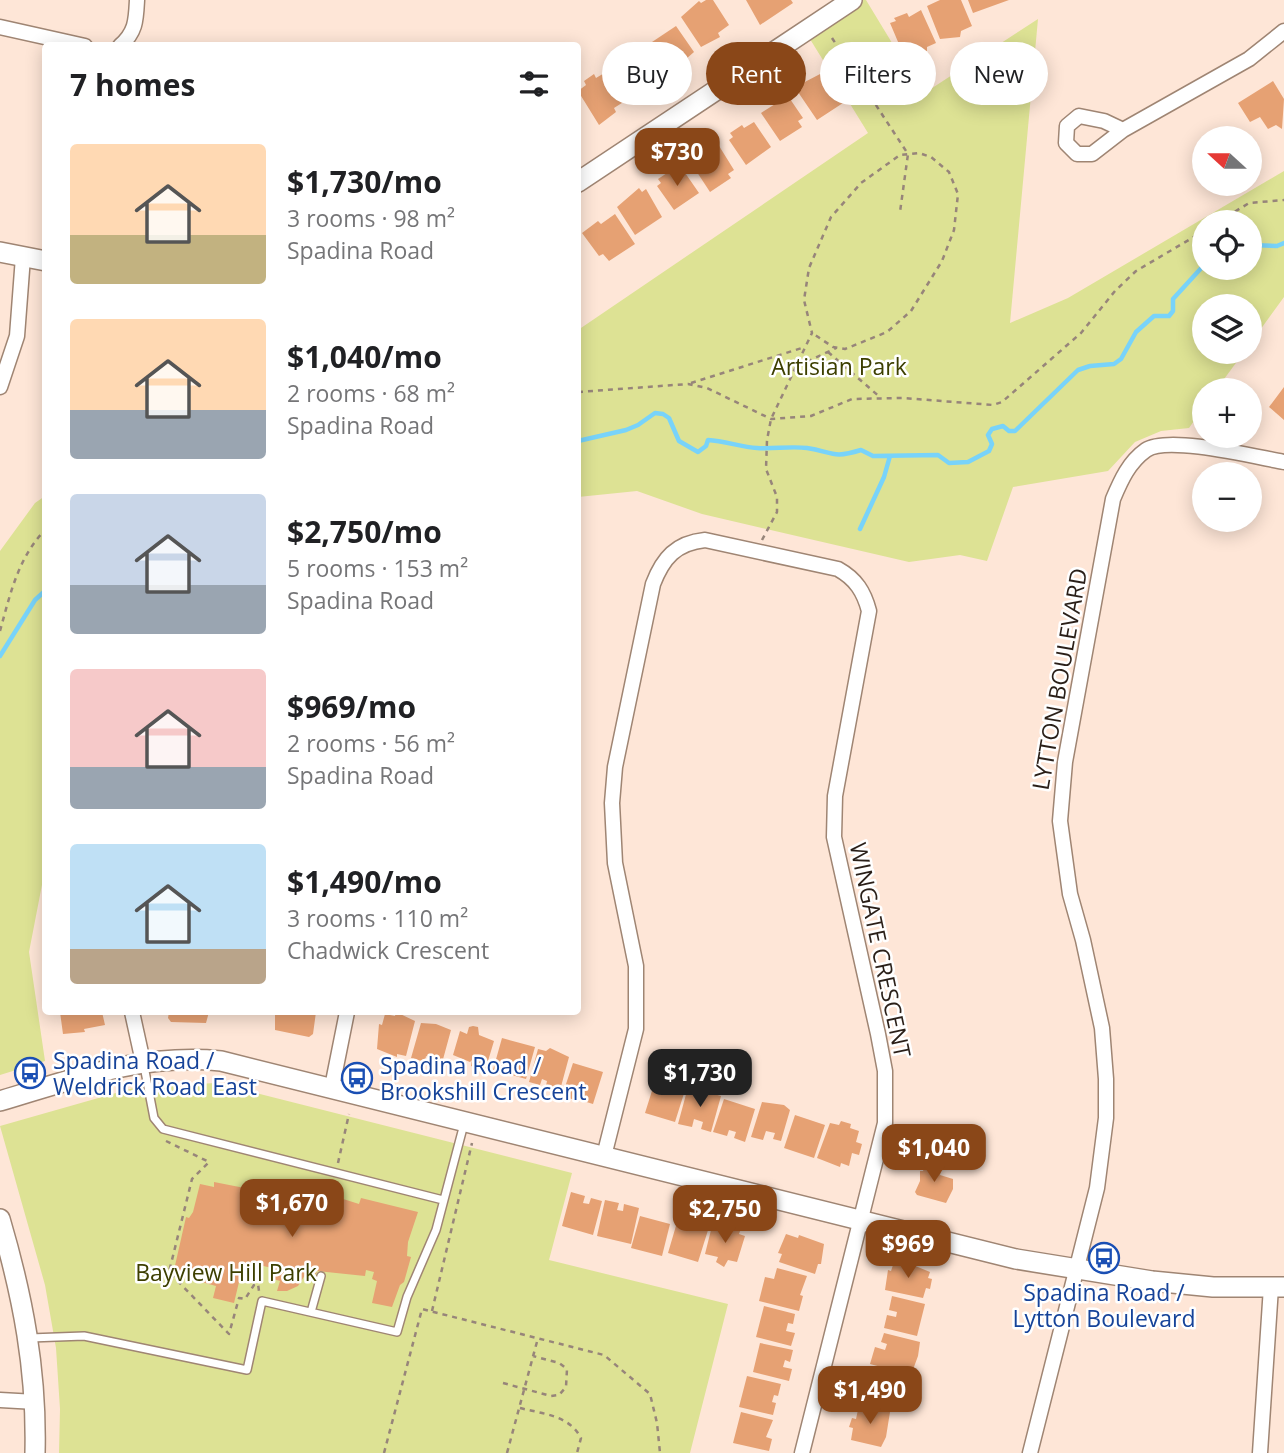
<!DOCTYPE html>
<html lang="en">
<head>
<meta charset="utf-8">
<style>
  body { margin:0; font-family:"Open Sans",sans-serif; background:#f6f6f6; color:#202124; height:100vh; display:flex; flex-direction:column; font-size:26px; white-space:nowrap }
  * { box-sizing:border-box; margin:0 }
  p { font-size:23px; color:#757577 }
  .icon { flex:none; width:38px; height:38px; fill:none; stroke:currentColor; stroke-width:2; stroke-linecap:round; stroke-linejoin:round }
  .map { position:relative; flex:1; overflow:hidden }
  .side { position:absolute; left:42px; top:42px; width:539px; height:973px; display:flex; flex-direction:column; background:#fff; border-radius:7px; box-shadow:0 4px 18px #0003 }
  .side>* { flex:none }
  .guide { position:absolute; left:602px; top:42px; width:576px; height:63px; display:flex; gap:14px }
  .needle { width:46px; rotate:291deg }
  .tools { position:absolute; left:1192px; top:126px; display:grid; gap:14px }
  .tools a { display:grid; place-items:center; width:70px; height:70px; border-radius:50%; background:#fff; box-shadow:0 4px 18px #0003; font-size:35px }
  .price { position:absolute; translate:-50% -60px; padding:0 16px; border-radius:14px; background:#8a4718; color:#fff; font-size:23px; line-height:46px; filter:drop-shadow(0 2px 4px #0008) }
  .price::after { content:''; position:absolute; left:50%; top:42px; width:21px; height:16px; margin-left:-10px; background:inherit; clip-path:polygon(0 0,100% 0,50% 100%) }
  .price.on { background:#222; color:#fff }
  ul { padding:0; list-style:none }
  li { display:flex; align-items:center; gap:21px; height:175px; padding:0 28px }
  li span { display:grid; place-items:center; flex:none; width:196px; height:140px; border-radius:7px; color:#555 }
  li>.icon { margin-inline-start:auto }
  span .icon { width:84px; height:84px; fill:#fffc; stroke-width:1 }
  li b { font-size:30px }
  h2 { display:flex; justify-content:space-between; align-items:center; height:84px; padding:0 28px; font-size:30px }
  .chip { padding:0 24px; border-radius:32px; background:#fff; box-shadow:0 4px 18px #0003; font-size:24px; line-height:63px }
  .chip.on { background:#8a4718; color:#fff }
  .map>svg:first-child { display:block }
  .green { fill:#dde294; fill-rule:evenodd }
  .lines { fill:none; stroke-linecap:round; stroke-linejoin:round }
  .stream { stroke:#78d3fa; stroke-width:4.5 }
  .building { fill:#e6a173 }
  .service-casing { stroke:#9f8573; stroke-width:10 }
  .minor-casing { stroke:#9f8573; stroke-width:17 }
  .tertiary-casing { stroke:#9f8573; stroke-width:22 }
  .path { stroke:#97857a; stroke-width:2.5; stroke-dasharray:5 5; stroke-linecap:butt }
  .service { stroke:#fff; stroke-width:7 }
  .minor { stroke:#fff; stroke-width:14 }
  .tertiary { stroke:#fff; stroke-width:19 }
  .labels { text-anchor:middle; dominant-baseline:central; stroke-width:5; stroke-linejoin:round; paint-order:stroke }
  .park-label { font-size:23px; fill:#3d3f00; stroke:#fff }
  .street-label { font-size:23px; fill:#2a1f18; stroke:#fff }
  .transit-label { font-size:23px; fill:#164399; stroke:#fff; text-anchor:start }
</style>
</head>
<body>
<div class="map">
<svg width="1284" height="1453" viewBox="0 0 1284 1453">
  <rect width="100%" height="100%" fill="#fee6d7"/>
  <path class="green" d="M853 0H866L923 94 1038 19 1010 323 1068 298 1284 171V297L1250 344V306H1204V352H1244L1216 390H1204V407L1189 428 1161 431 1135 442 1108 471 1013 487 987 561 960 555 909 562 702 514 637 491 578 497V330L868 133 805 31ZM1204 222H1250V268H1204Z
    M45 496 46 864 29 952 45 1061 0 1075V551L35 503Z
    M216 1083 572 1173 549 1260 728 1304 690 1453H59L60 1409 56 1348 45 1285 0 1126 137 1087Z"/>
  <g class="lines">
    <path class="stream" d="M1250 245 1277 246 1284 243
      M578 441 626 430 638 425 655 413 663 414 669 418 679 441 698 452 706 446 708 440C725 441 741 447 757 448 774 449 791 446 807 448 833 452 832 459 861 450L873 456 938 455 949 463 968 462 989 451 992 444 988 435 992 429 1003 426 1009 431H1015L1078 370 1090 366 1114 364 1121 359 1136 332 1154 316H1169L1173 311V299L1204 265
      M860 529 884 477 890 456
      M0 656 35 600 46 590"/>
  </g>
  <path class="building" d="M706 0H713L729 25 718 33 720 37 701 47 681 17 699 1 701 3Z
    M746 0H791L793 3 760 25Z
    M940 0H961L972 26 961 31 960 37 940 39 927 6Z
    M968 0H1009L973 13Z
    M921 10 936 43 927 47V51L922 55 915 51 904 56 890 23 896 21 894 18 907 13 909 17Z
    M676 26 694 52 670 73 652 42Z
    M639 48 660 80 646 92 643 88 633 94 613 65Z
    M606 72 625 101 614 108 616 112 599 125 578 91 586 85 584 81 594 74 596 78Z
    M822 73 843 103 817 120 798 92 802 89 799 85Z
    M1273 81 1284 99 1282 129 1276 125 1268 129 1260 117 1250 122 1238 103Z
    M788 96 803 118 798 121 802 127 780 141 761 113Z
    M754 122 771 147 746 165 729 140 733 137 730 133 742 125 744 128Z
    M716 141 734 170 728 174 731 178 710 192 689 160Z
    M681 167 699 193 674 210 657 186 661 183 658 179 670 171 672 173Z
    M639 188 642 192 646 189 662 217 635 235 617 207Z
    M615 214 635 244 609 261 603 254 599 256 582 233 598 221 601 224Z
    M1284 387V420L1269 407Z
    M60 1012H102L105 1025 84 1029 85 1032 63 1034Z
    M169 1012H209L206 1023 171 1022 168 1018Z
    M275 1012H316L313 1034 309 1037 275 1030Z
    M396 1012 415 1021 406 1056 397 1054V1057L377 1049 379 1024 382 1025 385 1014 395 1016Z
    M421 1023 436 1024 451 1030 442 1063 426 1056 425 1062 411 1058Z
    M473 1026 478 1027 479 1035 494 1041 485 1071 471 1066 472 1060 470 1062 453 1055 460 1031 467 1034 469 1027Z
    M502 1038 535 1047 526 1079 493 1070Z
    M550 1048 569 1057 559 1094 545 1090 547 1081 542 1079 540 1085 529 1082 538 1049 546 1051Z
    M573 1063 603 1072 593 1104 580 1100 581 1096 577 1094 575 1100 562 1096Z
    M656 1078 686 1087 675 1122 645 1113Z
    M688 1087 721 1096 711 1132 701 1129 703 1122 694 1119 692 1127 678 1124Z
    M724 1099 755 1109 745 1142 734 1138 736 1132 729 1130 727 1136 713 1132Z
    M762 1102 784 1105 790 1110 781 1141 773 1139 775 1133 766 1131 763 1140 751 1137Z
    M795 1115 825 1125 814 1158 784 1148Z
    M841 1121 851 1124 850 1128 859 1131 856 1142 862 1144 859 1155 852 1153 849 1166 841 1163 840 1167 817 1158 830 1123 839 1125Z
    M926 1162 942 1167 940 1175 953 1179V1189L946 1203 917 1195 915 1192 920 1181V1171H923Z
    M214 1182 260 1191 262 1185 293 1193 290 1204 296 1205 300 1187 318 1193 317 1196 338 1202 340 1198 359 1204 361 1198 418 1212 408 1242 407 1256 411 1257 404 1282 400 1285 392 1307 372 1303 377 1281 372 1279 374 1272 366 1270 365 1276 317 1271 316 1274 307 1272 298 1286 287 1291H277L280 1281 270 1278 272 1268 251 1263 244 1283 239 1282 234 1303 213 1298 216 1286 176 1275 177 1270H174L186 1217 189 1218 193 1212 200 1184 214 1187Z
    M571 1192 585 1196 583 1203 589 1204 591 1198 602 1201 593 1235 562 1226Z
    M605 1200 619 1203 617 1210 623 1211 624 1204 639 1208 631 1244 597 1236Z
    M640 1216 670 1224 662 1256 631 1248Z
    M678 1219 689 1222 687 1227 695 1230 697 1224 709 1227 698 1262 668 1253Z
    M712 1226 724 1229 722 1233 726 1234V1230L731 1231 732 1226 741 1228 739 1234 745 1236 737 1262 728 1260 724 1267 716 1262 718 1257 705 1254Z
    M786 1234 798 1238 799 1235 824 1244 821 1264H818L815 1274 779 1262 782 1254 778 1253Z
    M894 1262 906 1266 908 1263 930 1272 928 1278 932 1279 930 1289 926 1288 923 1298 885 1290 888 1270 891 1271Z
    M777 1268 807 1276 800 1295 803 1296 799 1311 759 1301 765 1277 774 1279Z
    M892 1296 925 1304 917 1336 884 1328 887 1315 896 1317 897 1312 889 1310Z
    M764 1306 795 1314 793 1324 788 1323 786 1331 795 1333 791 1346 756 1337Z
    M884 1333 920 1342 918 1356 911 1375 870 1364 875 1347 885 1350 887 1344 881 1342Z
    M760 1343 793 1350 790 1362 785 1360 783 1367 792 1369 789 1381 753 1372Z
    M870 1368 903 1375 901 1386 903 1388 897 1407 860 1400Z
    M747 1376 781 1384 778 1396 774 1395 772 1402 776 1403 773 1415 739 1407Z
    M859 1405 890 1412 886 1437 881 1447 851 1440 853 1428 849 1427 852 1418 856 1419Z
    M741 1412 773 1420 766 1437 772 1439 769 1451 733 1443Z"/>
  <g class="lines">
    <g class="service-casing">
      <path id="service" d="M144 1066 154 1118 163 1129 443 1200
        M311 1312 321 1276
        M30 1338 84 1336 247 1370 262 1301 397 1332 407 1297 436 1230 464 1124"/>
    </g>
    <g class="minor-casing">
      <path id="minor" d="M0 27 85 46
        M120 46C136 32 136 20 137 0
        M1123 130 1104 121 1079 116 1067 126 1066 143 1077 154H1092L1123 130 1249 59 1284 31
        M0 387 17 336 23 257
        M132 1012 143 1062
        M332 1087 347 1012
        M604 1156 636 1029V966L615 863 612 803 615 767 653 584C663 558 676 543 705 540L838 569C856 579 864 592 869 611L835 796 834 837 878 1034 885 1071V1123L802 1453
        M0 1400 36 1402
        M1030 1453 1097 1188 1106 1118V1079L1102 1028 1083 940 1070 894 1060 821 1065 762 1113 499C1121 480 1129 462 1146 450 1168 435 1256 457 1284 462
        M1260 1453 1271 1287"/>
    </g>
    <g class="tertiary-casing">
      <path id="tertiary" d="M578 182 852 0
        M0 252 46 261
        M0 1101C74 1079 142 1053 221 1061L1016 1259 1152 1281 1213 1287H1284
        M0 1219C23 1297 37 1371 35 1453"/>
    </g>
    <path class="path" d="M832 38 908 154 900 212
      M1218 222 1249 203 1284 200
      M828 352 881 398
      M798 366 836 348
      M691 383 805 347
      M578 392 688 384 707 388 771 419 811 416 852 399 903 398 993 405 1002 402 1081 333 1115 291 1136 271 1204 231
      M762 540 777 512V497L766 469 767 440 771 419 812 333 804 300 809 268 831 217 861 183 900 155 919 153 931 157 949 172 958 194 954 230 942 261 911 311 887 332 845 349 833 347 812 333
      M0 631C10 595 18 557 46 529
      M166 1141 209 1162 192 1179 169 1272 229 1334 239 1298 245 1299 254 1285 258 1284 259 1291
      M338 1163 349 1114
      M432 1311 472 1143
      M503 1383 551 1396 559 1395 566 1387 567 1369 559 1363 533 1356
      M520 1408C543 1414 569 1415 581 1438L577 1453
      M384 1453 422 1309 604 1355 650 1394 657 1423 660 1453
      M507 1453 538 1338"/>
    <use href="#service" class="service"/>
    <use href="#minor" class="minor"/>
    <use href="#tertiary" class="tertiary"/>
  </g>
  <defs>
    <g id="bus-ring" transform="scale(1.575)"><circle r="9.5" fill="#fff" stroke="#1a4fb4" stroke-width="1.5"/><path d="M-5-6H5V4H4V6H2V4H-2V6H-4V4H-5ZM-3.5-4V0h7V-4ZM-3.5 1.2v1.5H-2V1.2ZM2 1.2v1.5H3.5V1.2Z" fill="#1a4fb4"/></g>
  </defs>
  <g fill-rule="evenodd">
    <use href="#bus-ring" x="30" y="1073"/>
    <use href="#bus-ring" x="357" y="1078"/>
    <use href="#bus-ring" x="1104" y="1258"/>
  </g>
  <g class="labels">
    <g class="park-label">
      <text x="839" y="366">Artisian Park</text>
      <text x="226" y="1272">Bayview Hill Park</text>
    </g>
    <g class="street-label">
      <text transform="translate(1059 679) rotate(-80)">LYTTON BOULEVARD</text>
      <text transform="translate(881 950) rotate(78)">WINGATE CRESCENT</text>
    </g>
    <g class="transit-label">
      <text x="53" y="1060">Spadina Road /<tspan x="53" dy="26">Weldrick Road East</tspan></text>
      <text x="380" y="1065">Spadina Road /<tspan x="380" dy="26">Brookshill Crescent</tspan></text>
      <text x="1104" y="1292" text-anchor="middle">Spadina Road /<tspan x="1104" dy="26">Lytton Boulevard</tspan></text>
    </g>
  </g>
</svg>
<div class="tools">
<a><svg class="needle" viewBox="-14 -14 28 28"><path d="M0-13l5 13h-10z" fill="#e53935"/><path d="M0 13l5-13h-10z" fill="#757577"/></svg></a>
<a><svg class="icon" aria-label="locate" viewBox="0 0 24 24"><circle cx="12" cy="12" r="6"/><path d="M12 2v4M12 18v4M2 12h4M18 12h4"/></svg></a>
<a><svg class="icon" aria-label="layers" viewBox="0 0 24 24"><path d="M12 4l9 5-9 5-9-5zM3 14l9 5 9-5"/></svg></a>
<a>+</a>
<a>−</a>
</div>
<b class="price" style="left:677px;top:188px">$730</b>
<b class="price on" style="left:700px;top:1109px">$1,730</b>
<b class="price" style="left:934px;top:1184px">$1,040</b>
<b class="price" style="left:292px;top:1239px">$1,670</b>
<b class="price" style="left:725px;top:1245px">$2,750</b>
<b class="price" style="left:908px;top:1280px">$969</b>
<b class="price" style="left:870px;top:1426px">$1,490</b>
<div class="guide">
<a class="chip">Buy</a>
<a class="chip on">Rent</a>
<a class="chip">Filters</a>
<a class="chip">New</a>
</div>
<section class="side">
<h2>7 homes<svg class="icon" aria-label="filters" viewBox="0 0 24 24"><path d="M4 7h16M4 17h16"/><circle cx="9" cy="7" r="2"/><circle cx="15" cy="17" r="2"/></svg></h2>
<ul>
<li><span style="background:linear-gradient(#ffd9b3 65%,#c2b280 0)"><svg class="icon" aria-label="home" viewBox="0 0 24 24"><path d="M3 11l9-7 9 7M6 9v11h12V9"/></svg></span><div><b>$1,730/mo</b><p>3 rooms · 98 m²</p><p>Spadina Road</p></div></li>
<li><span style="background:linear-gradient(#ffd9b3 65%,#9aa5b1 0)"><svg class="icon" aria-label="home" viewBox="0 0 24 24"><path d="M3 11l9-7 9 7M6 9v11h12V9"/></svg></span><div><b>$1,040/mo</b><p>2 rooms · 68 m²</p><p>Spadina Road</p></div></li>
<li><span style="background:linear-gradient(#c9d6e8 65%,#9aa5b1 0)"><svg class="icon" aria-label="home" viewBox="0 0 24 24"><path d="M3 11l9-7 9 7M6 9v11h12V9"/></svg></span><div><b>$2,750/mo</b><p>5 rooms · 153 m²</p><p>Spadina Road</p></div></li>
<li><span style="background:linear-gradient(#f6c9c9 70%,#9aa5b1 0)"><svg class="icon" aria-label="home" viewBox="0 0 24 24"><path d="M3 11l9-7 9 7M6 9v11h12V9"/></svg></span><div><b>$969/mo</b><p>2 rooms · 56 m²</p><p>Spadina Road</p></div></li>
<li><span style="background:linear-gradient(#bfe0f5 75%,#b9a48a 0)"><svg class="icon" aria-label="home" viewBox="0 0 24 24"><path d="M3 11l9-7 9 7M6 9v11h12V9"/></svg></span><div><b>$1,490/mo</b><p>3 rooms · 110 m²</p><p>Chadwick Crescent</p></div></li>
</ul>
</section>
</div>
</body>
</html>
